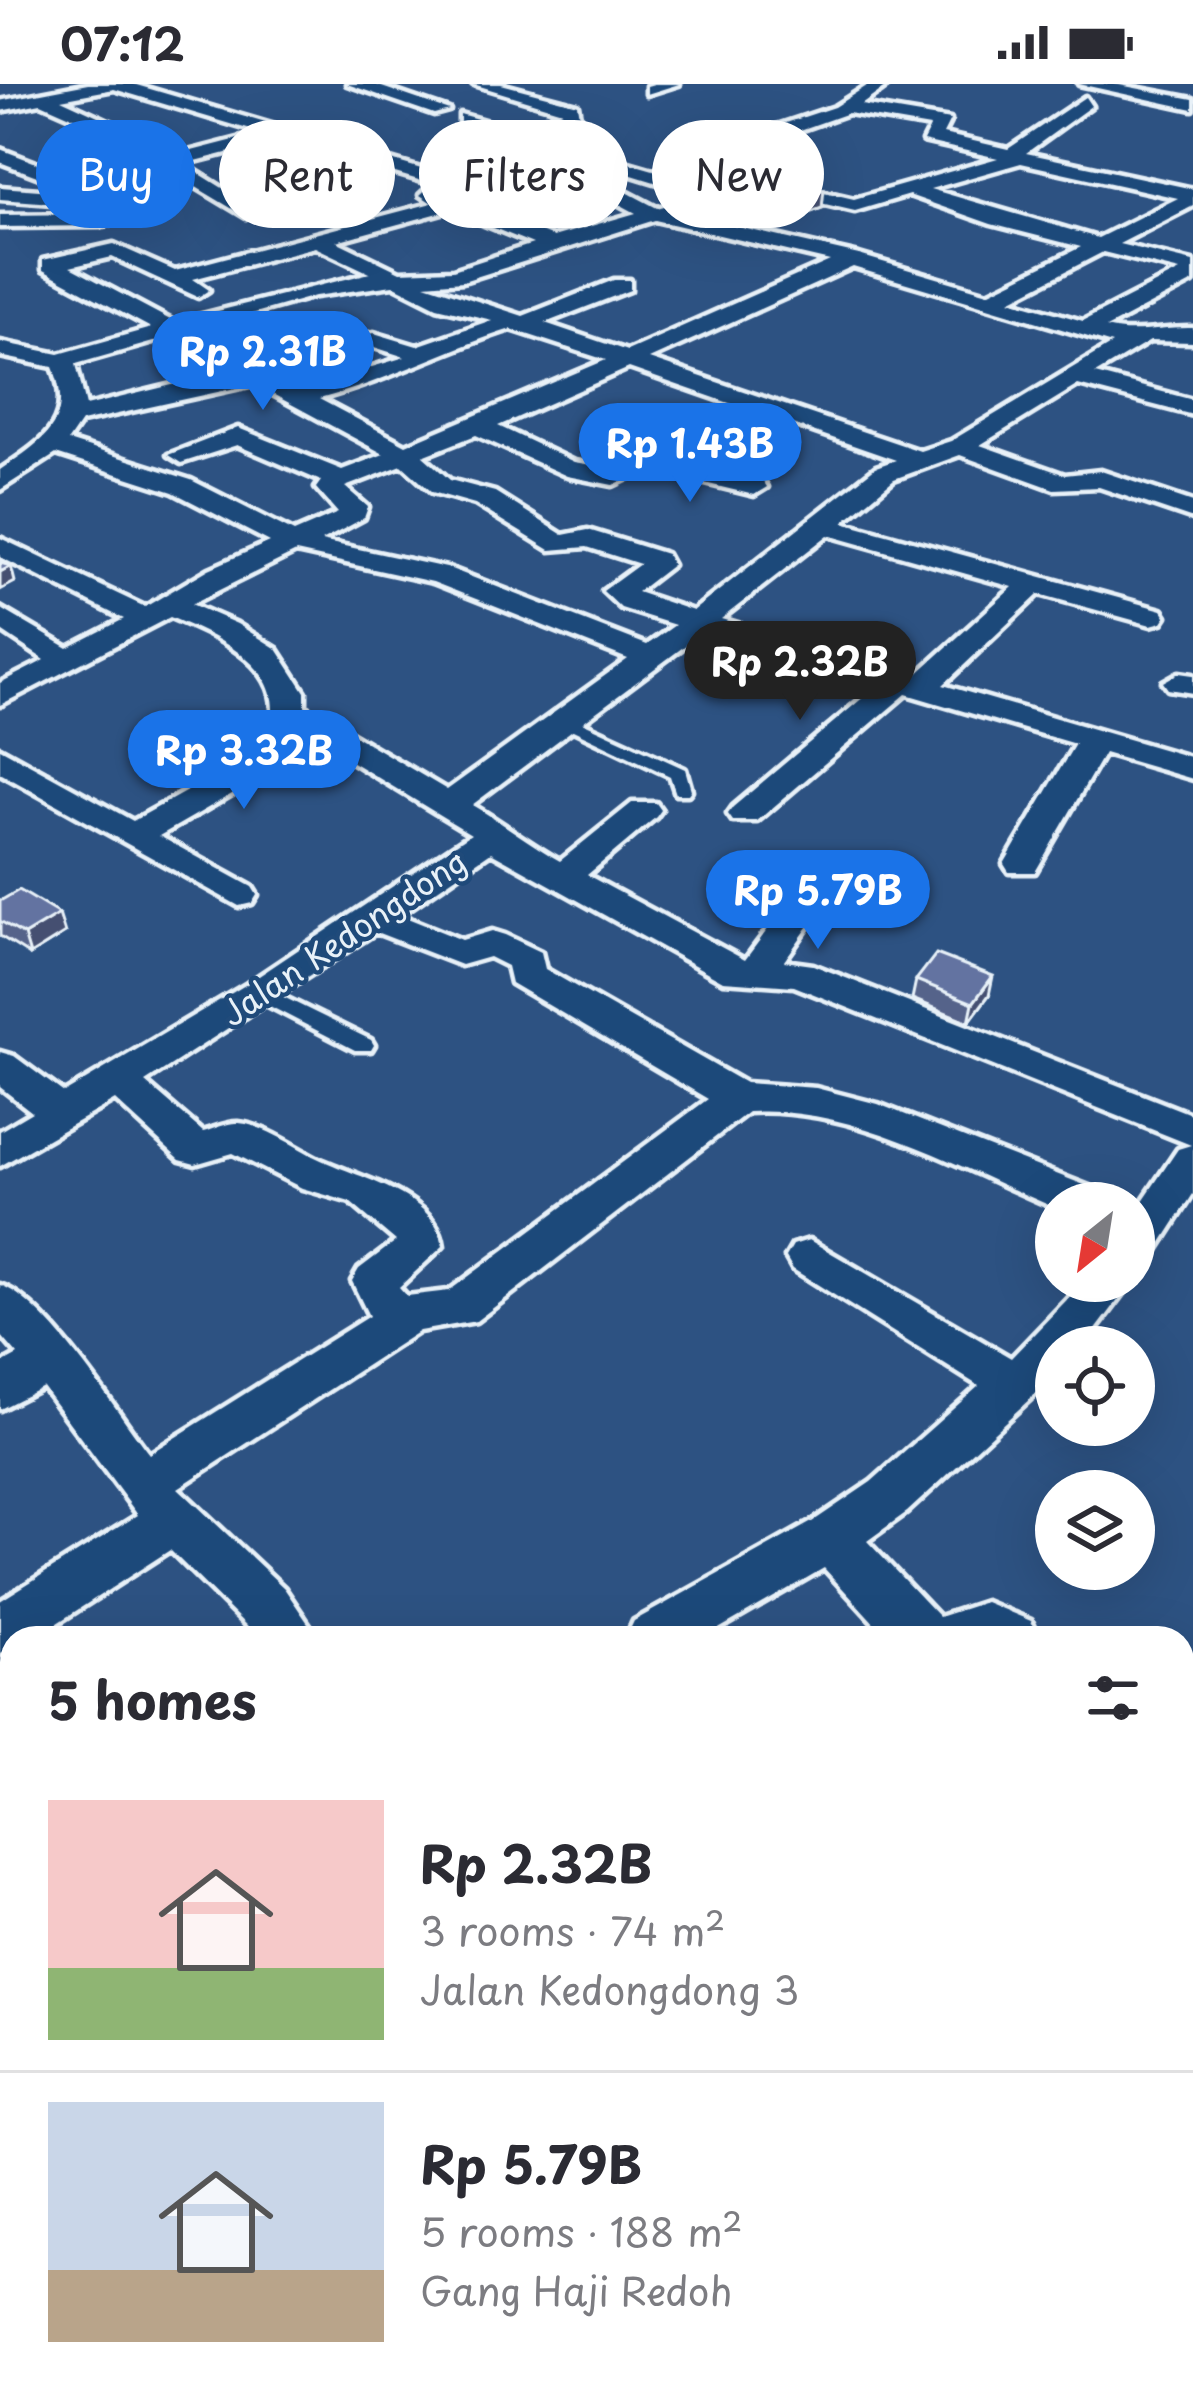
<!DOCTYPE html>
<html lang="en">
<head>
<meta charset="utf-8">
<style>
  body { margin:0; font-family:"Playpen Sans",sans-serif; background:#f7f7f7; color:#2b2b33; height:100vh; display:flex; flex-direction:column; font-size:45px; white-space:nowrap }
  * { box-sizing:border-box; margin:0 }
  p { font-size:39px; color:#7c7c81 }
  .icon { flex:none; width:66px; height:66px; fill:none; stroke:currentColor; stroke-width:2; stroke-linecap:round; stroke-linejoin:round }
  .map { position:relative; flex:1; overflow:hidden }
  .panel { position:absolute; left:0px; top:1542px; width:1194px; height:771px; display:flex; flex-direction:column; background:#fff; border-radius:36px 36px 0 0; box-shadow:0 12px 48px #0002 }
  .panel>* { flex:none }
  .guide { position:absolute; left:36px; top:36px; width:1122px; height:108px; display:flex; gap:24px }
  .needle { width:78px; rotate:210deg }
  .tools { position:absolute; left:1035px; top:1098px; display:grid; gap:24px }
  .tools a { display:grid; place-items:center; width:120px; height:120px; border-radius:50%; background:#fff; box-shadow:0 12px 48px #0002; font-size:60px }
  .price { position:absolute; translate:-50% -102px; padding:0 27px; border-radius:42px; background:#1a73e8; color:#fff; font-size:39px; line-height:78px; filter:drop-shadow(0 3px 6px #0008) }
  .price::after { content:''; position:absolute; left:50%; top:72px; width:36px; height:27px; margin-left:-18px; background:inherit; clip-path:polygon(0 0,100% 0,50% 100%) }
  .price.current { background:#222; color:#fff }
  ul { padding:0; list-style:none }
  li { display:flex; align-items:center; gap:36px; height:300px; padding:0 48px }
  li+li { border-top:3px solid #e1e1e2 }
  li span { display:grid; place-items:center; flex:none; width:336px; height:240px; border-radius:0px; color:#555 }
  li>.icon { margin-inline-start:auto }
  span .icon { width:144px; height:144px; fill:#fffc; stroke-width:1 }
  li b { font-size:51px }
  h2 { display:flex; justify-content:space-between; align-items:center; height:144px; padding:0 48px; font-size:51px }
  .pill { padding:0 42px; border-radius:54px; background:#fff; box-shadow:0 12px 48px #0002; font-size:42px; line-height:108px }
  .pill.current { background:#1a73e8; color:#fff }
  .status { display:flex; justify-content:space-between; align-items:center; height:84px; padding:0 60px; background:#fff; direction:ltr }
  .status svg { height:33px; fill:currentColor }
  .map>svg:first-child { display:block }
  .lines { fill:none; stroke-linecap:round; stroke-linejoin:round }
  .lane-casing { stroke:#e8f1f8; stroke-width:9 }
  .street-casing { stroke:#e8f1f8; stroke-width:9 }
  .lane { fill:#1f4a7a; fill-rule:evenodd }
  .street { fill:#1f4a7a; fill-rule:evenodd }
  .wall { fill:#55638a; stroke:#e8f1f8; stroke-width:3 }
  .shaded-wall { fill:#455071; stroke:#e8f1f8; stroke-width:3 }
  .building { fill:#6373a1; stroke:#e8f1f8; stroke-width:3 }
  .labels { text-anchor:middle; dominant-baseline:central; stroke-width:9; stroke-linejoin:round; paint-order:stroke }
  .far-street-label { font-size:33px; fill:#e8f1f8; stroke:#1f4a7a }
</style>
</head>
<body>
<div class="status"><b>07:12</b><svg viewBox="0 0 49 12"><path d="M0 12V9h3v3zM5 12V6h3v6zM10 12V3h3v9zM15 12V0h3v12zM26 1h20v11H26zM47 4h2v5h-2z"/></svg></div>
<div class="map">
<svg width="1193" height="2312" viewBox="0 0 1193 2312">
  <rect width="100%" height="100%" fill="#2d5282"/>
  <filter id="ink" filterUnits="userSpaceOnUse"><feTurbulence type="fractalNoise" baseFrequency=".00833" numOctaves="2"/><feDisplacementMap in="SourceGraphic" scale="24" xChannelSelector="R" yChannelSelector="G"/><feConvolveMatrix kernelMatrix="1 2 1 2 8 2 1 2 1" color-interpolation-filters="sRGB"/></filter>
  <g filter="url(#ink)">
    <g class="lines">
      <g class="lane-casing">
        <path id="lane" d="M798 570 812 573 752 600 738 596Z
          M562 629 685 685 691 706 688 710H676L670 692 556 638V630Z
          M261 902 371 956 374 961 371 966H355L254 914 251 909Z"/>
      </g>
      <g class="street-casing">
        <path id="street" d="M88 0H133L445 92 514 72V80L444 110 553 153 636 129 586 102V94H600L657 124 700 112 460 38V30L719 105 759 48 834 23 870 0H890L861 21 950 36 943 50 1008 65 1085 13 1091 22 1026 69 1193 105V122L1119 160 1193 178V198L1106 244C1132 252 1163 243 1193 244V258L1150 257 1095 290 1193 316V331L1078 301 980 361 1065 391 1101 387 1193 418V435L1099 403 1054 405 960 371 894 395 843 438 1162 526 1166 532 1162 538 1151 541 1039 510 943 601 1193 674V695L1104 669 1035 788H1009L1004 780 1075 660 906 610 757 737H733L728 730 733 723 878 601 702 549 472 721C503 739 528 759 560 777L632 719H656L661 726 656 733 587 791 745 876 806 794H832L837 802 784 877 813 881 1193 1031V1110L1150 1177 1134 1182V1130L1178 1065 1191 1061 794 902 723 897 491 768 400 831 462 856 492 847 505 851 541 868 545 885 745 999 816 1004 878 1020 1102 1108 1108 1119H1056V1124C961 1085 854 1021 748 1028L476 1237 419 1247 178 1404 284 1504 318 1554H259L170 1466 34 1554H12V1566L0 1570V1517L138 1431 43 1303 0 1325V1281L18 1271 0 1250V1201C46 1216 116 1327 149 1370L369 1232 352 1197 359 1185 396 1157 350 1118 302 1104 233 1069 195 1080 180 1076 115 1016 0 1082V1047L32 1028 0 1003V968L14 972 64 1009 247 900 471 750 321 659 159 752 252 803 257 811 252 819 239 822 0 689V664L133 737 298 645 273 626C274 576 210 550 170 533L0 621V599L45 576 0 546V524L68 564 124 535 0 473V454L145 523 209 485 270 458 173 408 56 370 0 406V386C43 357 75 338 53 283L0 272V258L59 270 151 244 43 186V176L114 160 175 187 432 119 420 111 432 100 281 55 184 80 253 123 256 127 246 133 166 85 79 108 0 78V65L80 96 261 49 114 5 61 15 124 44 127 48 118 53 41 19 0 27V17ZM848 29 930 43 923 57 998 74 854 115 763 94 753 100 756 104 855 127 909 111 991 140 1081 163 988 209 859 171 681 130 739 111 772 56ZM1021 79 1178 114 1098 154 930 105ZM450 126 533 160 453 186 400 188 336 157ZM655 136 830 177 627 267 545 239 630 206V196H614L523 232 425 200 463 197ZM315 163 370 189 174 238 70 183 112 173 198 213 209 206 193 195ZM1103 168 1180 187 1083 237 1010 216ZM853 183 1112 260 951 357 920 367 649 275ZM393 201 437 223 492 236 417 262 374 249 232 292 213 291 86 322 76 280 315 212ZM511 245 606 276 406 361 319 315C388 297 444 266 511 245ZM374 263 405 273 299 305 277 293ZM629 284 732 320 609 384 574 378 498 342ZM254 300 384 370 342 386 238 344 168 371 181 379 237 361 321 397 316 404 338 429 294 448 191 396 68 357 81 338ZM755 327 896 376 876 383 693 527 637 508 672 481 666 470 588 446 563 451 495 408 450 396 423 372 476 351 567 392 613 401 647 385 754 411 767 403 763 397 667 375ZM402 381 432 408 475 420 550 466 587 463 640 480 603 507 621 524 675 541 647 561 451 485 321 457 364 434 368 423 345 403ZM828 451 1013 503 915 592 721 535ZM296 468 433 498 628 575 447 706 305 622V608L277 565 237 540 191 520ZM376 848 461 881 489 873 507 882 511 899 708 1015 449 1207 407 1212 399 1203 443 1162C437 1110 355 1093 317 1074 295 1063 264 1041 239 1039 228 1038 214 1045 203 1048L145 998Z
          M347 0H373L449 26 434 30Z
          M473 0H501L577 20 579 32 531 48V40L562 27Z
          M654 0H679L647 10V2Z
          M1079 0H1114L1193 15V25Z
          M0 103 117 112 127 118 119 136 103 142 0 143V131L100 130 105 123 0 115Z
          M1179 589 1193 591V609L1168 605 1163 598Z
          M809 1156 1011 1274 1085 1197 1134 1195 1083 1263H1056V1291L907 1428 867 1457 939 1533 985 1518 1031 1537 1039 1554H888L824 1484 703 1554H626L634 1537 812 1438 871 1398 979 1302 793 1185 786 1173 793 1161Z
          M1182 1948 1193 1952V2019L1182 2014Z
          M12 2123V2193L0 2197V2127Z
          M1182 2223 1193 2228V2307L1178 2301Z
          M448 2301H520L525 2312H451Z
          M774 2301H853L849 2312H769Z"/>
      </g>
      <use href="#lane" class="lane"/>
      <use href="#street" class="street"/>
    </g>
    <path class="wall" d="M738 105 822 124 787 137 737 124Z
      M0 817 65 849 30 871 0 852Z
      M916 896 989 911 969 938 912 915Z"/>
    <path class="shaded-wall" d="M824 105 822 124 787 137 789 117Z
      M11 482 15 498 0 506V488Z
      M59 830 65 849 30 871 24 851Z
      M993 892 989 911 969 938 973 919Z"/>
    <path class="building" d="M766 92 824 105 789 117 738 105Z
      M0 479 11 482 0 488Z
      M19 806 59 830 24 851 0 837V817Z
      M936 870 993 892 973 919 916 896Z
      M526 2301H622L627 2312H497L495 2306H523Z"/>
  </g>
  <g class="labels">
    <g class="far-street-label">
      <text transform="translate(343 852) rotate(-34)">Jalan Kedongdong</text>
    </g>
  </g>
</svg>
<div class="tools">
<a><svg class="needle" viewBox="-14 -14 28 28"><path d="M0-13l5 13h-10z" fill="#e53935"/><path d="M0 13l5-13h-10z" fill="#7c7c81"/></svg></a>
<a><svg class="icon" aria-label="locate" viewBox="0 0 24 24"><circle cx="12" cy="12" r="6"/><path d="M12 2v4M12 18v4M2 12h4M18 12h4"/></svg></a>
<a><svg class="icon" aria-label="layers" viewBox="0 0 24 24"><path d="M12 4l9 5-9 5-9-5zM3 14l9 5 9-5"/></svg></a>
</div>
<b class="price" style="left:263px;top:329px">Rp 2.31B</b>
<b class="price" style="left:690px;top:421px">Rp 1.43B</b>
<b class="price current" style="left:800px;top:639px">Rp 2.32B</b>
<b class="price" style="left:244px;top:728px">Rp 3.32B</b>
<b class="price" style="left:818px;top:868px">Rp 5.79B</b>
<div class="guide">
<a class="pill current">Buy</a>
<a class="pill">Rent</a>
<a class="pill">Filters</a>
<a class="pill">New</a>
</div>
<section class="panel">
<h2>5 homes<svg class="icon" aria-label="filters" viewBox="0 0 24 24"><path d="M4 7h16M4 17h16"/><circle cx="9" cy="7" r="2"/><circle cx="15" cy="17" r="2"/></svg></h2>
<ul>
<li><span style="background:linear-gradient(#f6c9c9 70%,#8fb573 0)"><svg class="icon" aria-label="home" viewBox="0 0 24 24"><path d="M3 11l9-7 9 7M6 9v11h12V9"/></svg></span><div><b>Rp 2.32B</b><p>3 rooms · 74 m²</p><p>Jalan Kedongdong 3</p></div></li>
<li><span style="background:linear-gradient(#c9d6e8 70%,#b9a48a 0)"><svg class="icon" aria-label="home" viewBox="0 0 24 24"><path d="M3 11l9-7 9 7M6 9v11h12V9"/></svg></span><div><b>Rp 5.79B</b><p>5 rooms · 188 m²</p><p>Gang Haji Redoh</p></div></li>
</ul>
</section>
</div>
</body>
</html>
